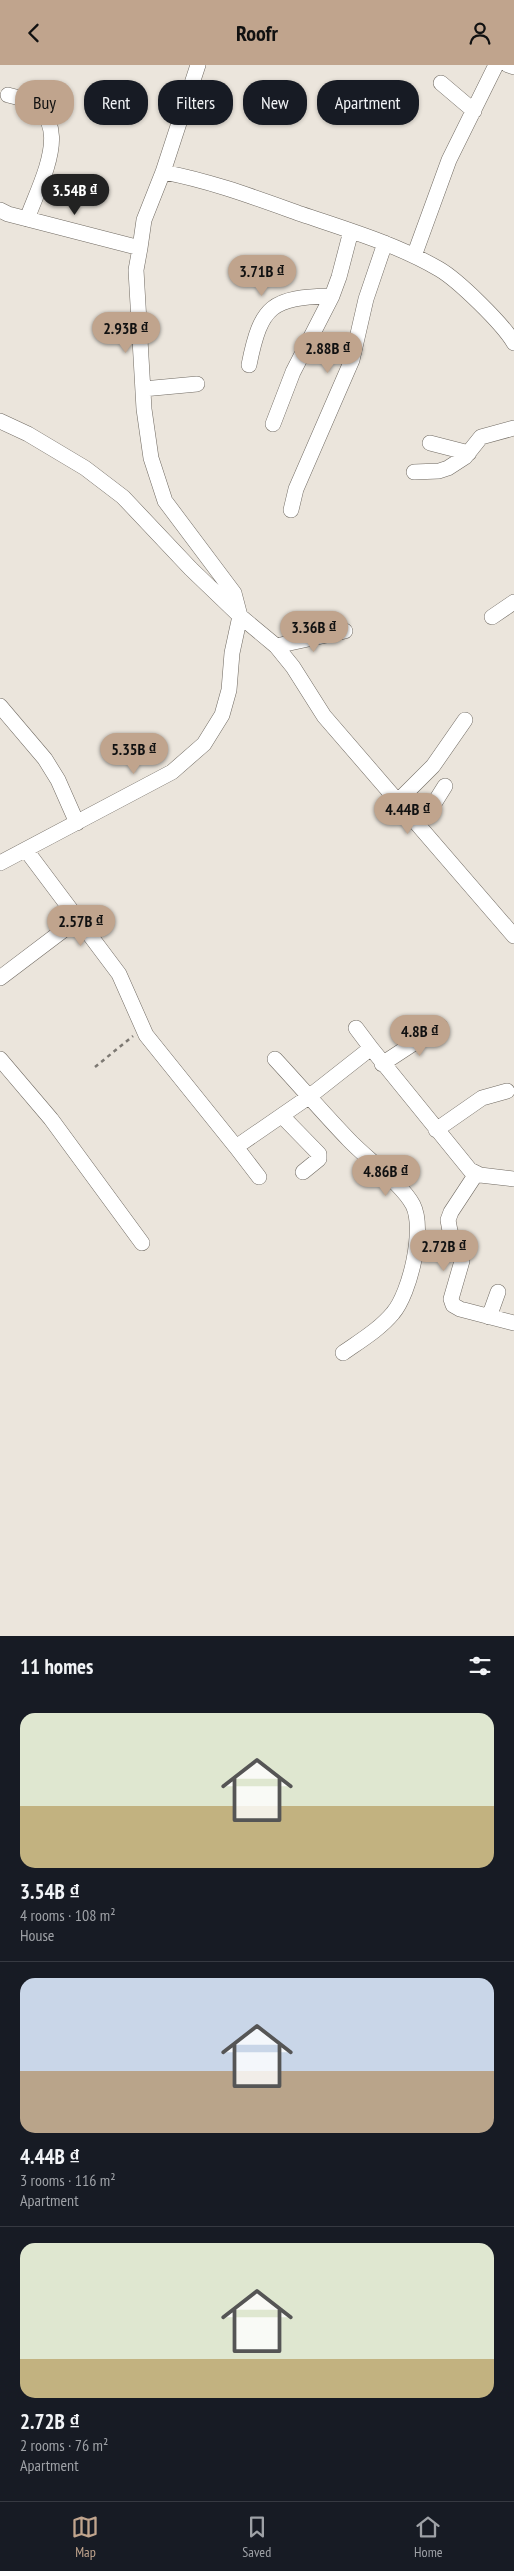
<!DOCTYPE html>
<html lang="en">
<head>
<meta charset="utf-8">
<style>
  body { margin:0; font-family:"PT Sans Narrow",sans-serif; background:#242831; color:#f1f3f6; height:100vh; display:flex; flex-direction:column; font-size:19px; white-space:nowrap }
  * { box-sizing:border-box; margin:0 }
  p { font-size:16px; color:#9ea1a6 }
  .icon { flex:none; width:28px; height:28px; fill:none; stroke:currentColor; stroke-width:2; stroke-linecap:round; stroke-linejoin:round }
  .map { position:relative; height:1571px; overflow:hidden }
  .panel { display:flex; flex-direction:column; background:#171b24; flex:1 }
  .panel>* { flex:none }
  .top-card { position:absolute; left:15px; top:15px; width:485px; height:45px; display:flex; gap:10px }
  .price { position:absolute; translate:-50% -42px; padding:0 11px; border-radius:18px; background:#c0a48d; color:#111; font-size:16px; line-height:32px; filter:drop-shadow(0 1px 2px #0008) }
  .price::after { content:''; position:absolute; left:50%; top:30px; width:15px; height:11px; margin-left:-8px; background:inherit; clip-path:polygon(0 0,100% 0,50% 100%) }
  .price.selected { background:#222; color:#fff }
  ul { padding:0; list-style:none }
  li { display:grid; align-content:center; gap:10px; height:265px; padding:0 20px }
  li+li { border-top:1px solid #363941 }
  li span { display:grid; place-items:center; height:155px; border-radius:15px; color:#555 }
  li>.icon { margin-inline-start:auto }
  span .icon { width:90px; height:90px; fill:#fffc; stroke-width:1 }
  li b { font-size:21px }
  h2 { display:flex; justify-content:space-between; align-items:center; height:60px; padding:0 20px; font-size:21px }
  .tag { padding:0 18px; border-radius:20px; background:#171b24; box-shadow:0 1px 4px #0004; font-size:18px; line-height:45px }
  .tag.selected { background:#c0a48d; color:#111 }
  header { display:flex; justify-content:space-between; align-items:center; height:65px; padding:0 20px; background:#c0a48d; color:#111; font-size:22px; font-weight:700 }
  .tabs { display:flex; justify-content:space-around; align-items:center; height:70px; border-top:1px solid #363941; background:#171b24; font-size:14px; color:#9ea1a6 }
  .tabs a { display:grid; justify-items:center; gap:2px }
  .tabs .selected { color:#c0a48d }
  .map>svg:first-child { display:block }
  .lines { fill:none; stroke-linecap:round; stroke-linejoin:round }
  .minor-casing { stroke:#706a62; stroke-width:16 }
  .path { stroke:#7d7973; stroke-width:2.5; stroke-dasharray:4 4; stroke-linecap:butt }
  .minor { stroke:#fff; stroke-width:15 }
</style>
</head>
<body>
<header><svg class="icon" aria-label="back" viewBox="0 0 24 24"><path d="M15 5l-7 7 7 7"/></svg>Roofr<svg class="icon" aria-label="person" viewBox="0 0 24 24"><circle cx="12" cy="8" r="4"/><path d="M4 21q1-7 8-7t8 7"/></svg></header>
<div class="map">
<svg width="514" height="1571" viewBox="0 0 514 1571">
  <rect width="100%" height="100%" fill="#ebe5dc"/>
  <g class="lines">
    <g class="minor-casing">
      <path id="minor" d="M508 0 514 2
        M441 18 474 46
        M8 30C81 45 44 108 27 154
        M163 107C211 116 256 133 301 149 348 165 396 179 439 204 458 215 503 259 514 278
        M0 145 8 149 140 183
        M414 191 449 95 496 0
        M249 300C261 240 272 232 332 231
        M143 324 197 319
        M0 356 28 369 85 403 123 432 191 504 240 551 276 581 293 602 324 651 514 871
        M273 359 293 307 332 231 339 212 351 166
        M430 378 469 388
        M414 407 439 406 448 403 465 392 481 372 514 363
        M291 445 296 424 352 295 366 234 385 178
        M492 552 514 537
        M276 581 345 566
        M0 641 45 694 58 715 77 758
        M398 736 433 701 465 655
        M415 756 430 745 445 721
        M26 785 119 909 146 970 236 1082 310 1031 371 983 470 1105 480 1110 514 1114
        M0 798 172 707 204 679 222 650 229 625 232 588 240 551 234 528 165 436 151 393 144 344 136 205 140 183 144 155 163 107 198 0
        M0 913 78 854
        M356 963 371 983
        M0 994 51 1054 142 1178
        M275 994C300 1021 324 1049 349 1075 367 1094 402 1119 413 1140 425 1164 410 1228 393 1248 380 1264 360 1276 343 1288
        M382 999 440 961
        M282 1051 319 1089V1094L303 1107
        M436 1065 482 1033 507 1026
        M236 1082 259 1112
        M476 1109 451 1147 448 1155 450 1166 462 1196 451 1234 453 1240 460 1244 514 1258
        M489 1252 498 1227"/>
    </g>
    <path class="path" d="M95 1002 133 971"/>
    <use href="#minor" class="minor"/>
  </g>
</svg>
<b class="price selected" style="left:75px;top:151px">3.54B ₫</b>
<b class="price" style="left:262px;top:232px">3.71B ₫</b>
<b class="price" style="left:126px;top:289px">2.93B ₫</b>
<b class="price" style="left:328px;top:309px">2.88B ₫</b>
<b class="price" style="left:314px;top:588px">3.36B ₫</b>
<b class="price" style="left:134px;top:710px">5.35B ₫</b>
<b class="price" style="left:408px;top:770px">4.44B ₫</b>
<b class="price" style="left:81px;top:882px">2.57B ₫</b>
<b class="price" style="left:420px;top:992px">4.8B ₫</b>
<b class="price" style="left:386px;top:1132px">4.86B ₫</b>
<b class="price" style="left:444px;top:1207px">2.72B ₫</b>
<div class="top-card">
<a class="tag selected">Buy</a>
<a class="tag">Rent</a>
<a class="tag">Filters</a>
<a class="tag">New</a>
<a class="tag">Apartment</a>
</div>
</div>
<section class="panel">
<h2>11 homes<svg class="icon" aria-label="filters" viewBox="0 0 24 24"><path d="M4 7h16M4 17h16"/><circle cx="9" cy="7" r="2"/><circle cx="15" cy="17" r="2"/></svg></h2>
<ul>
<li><span style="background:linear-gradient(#dfe7d0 60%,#c2b280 0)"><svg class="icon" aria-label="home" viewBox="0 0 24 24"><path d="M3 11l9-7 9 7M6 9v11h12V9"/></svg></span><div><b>3.54B ₫</b><p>4 rooms · 108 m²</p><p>House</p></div></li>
<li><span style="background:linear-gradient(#c9d6e8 60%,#b9a48a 0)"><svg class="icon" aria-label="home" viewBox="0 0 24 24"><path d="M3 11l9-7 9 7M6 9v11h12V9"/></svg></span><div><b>4.44B ₫</b><p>3 rooms · 116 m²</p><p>Apartment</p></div></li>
<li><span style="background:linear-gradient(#dfe7d0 75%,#c2b280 0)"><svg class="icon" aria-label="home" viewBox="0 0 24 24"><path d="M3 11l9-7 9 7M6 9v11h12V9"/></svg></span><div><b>2.72B ₫</b><p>2 rooms · 76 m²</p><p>Apartment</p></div></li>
</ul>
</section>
<nav class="tabs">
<a class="selected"><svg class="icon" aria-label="map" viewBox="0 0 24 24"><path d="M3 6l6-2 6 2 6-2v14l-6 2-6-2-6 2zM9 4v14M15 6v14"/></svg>Map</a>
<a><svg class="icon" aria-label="saved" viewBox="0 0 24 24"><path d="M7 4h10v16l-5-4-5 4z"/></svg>Saved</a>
<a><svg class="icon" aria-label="home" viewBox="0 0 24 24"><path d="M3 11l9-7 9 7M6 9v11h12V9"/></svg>Home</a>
</nav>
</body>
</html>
